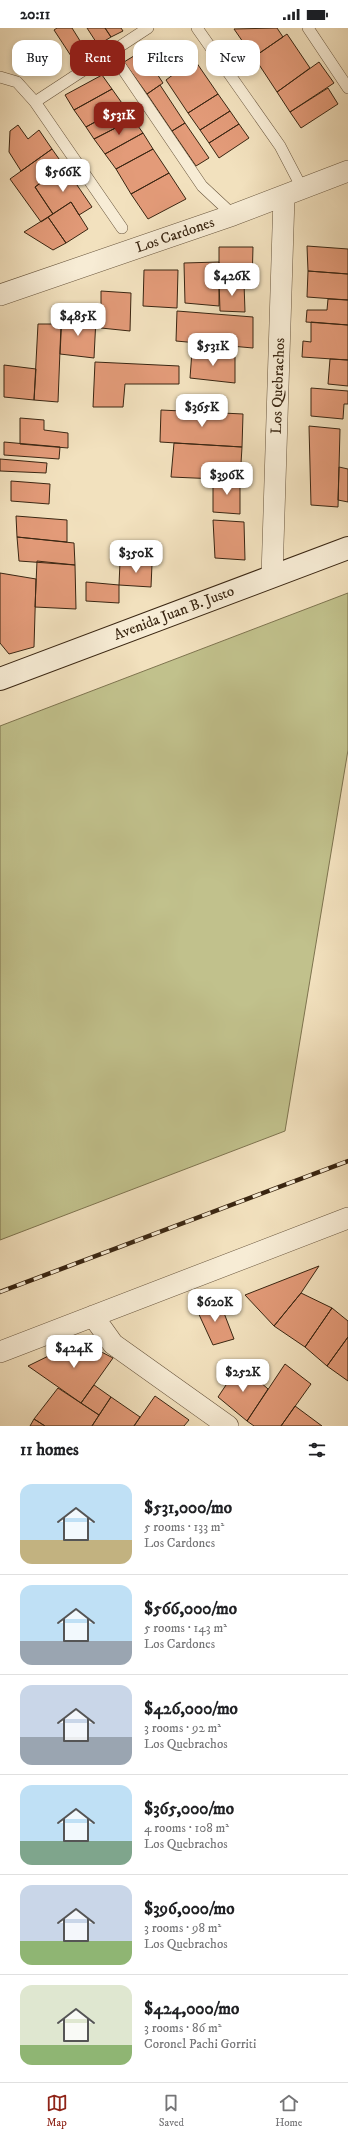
<!DOCTYPE html>
<html lang="en">
<head>
<meta charset="utf-8">
<style>
  body { margin:0; font-family:"IM FELL DW Pica",serif; background:#f2f2f2; color:#202124; height:100vh; display:flex; flex-direction:column; font-size:15px; white-space:nowrap }
  * { box-sizing:border-box; margin:0 }
  p { font-size:13px; color:#757577 }
  .icon { flex:none; width:22px; height:22px; fill:none; stroke:currentColor; stroke-width:2; stroke-linecap:round; stroke-linejoin:round }
  .map { position:relative; height:1398px; overflow:hidden }
  .side { display:flex; flex-direction:column; background:#fff; flex:1 }
  .side>* { flex:none }
  .guide { position:absolute; left:12px; top:12px; width:324px; height:36px; display:flex; gap:8px }
  .price { position:absolute; translate:-50% -34px; padding:0 9px; border-radius:8px; background:#fff; color:#222; font-size:13px; line-height:26px; filter:drop-shadow(0 1px 2px #0008) }
  .price::after { content:''; position:absolute; left:50%; top:24px; width:12px; height:9px; margin-left:-6px; background:inherit; clip-path:polygon(0 0,100% 0,50% 100%) }
  .price.on { background:#8f2418; color:#fff }
  ul { padding:0; list-style:none }
  li { display:flex; align-items:center; gap:12px; height:100px; padding:0 20px }
  li+li { border-top:1px solid #e0e0e0 }
  li span { display:grid; place-items:center; flex:none; width:112px; height:80px; border-radius:12px; color:#555 }
  li>.icon { margin-inline-start:auto }
  span .icon { width:48px; height:48px; fill:#fffc; stroke-width:1 }
  li b { font-size:17px }
  h2 { display:flex; justify-content:space-between; align-items:center; height:48px; padding:0 20px; font-size:17px }
  .pill { padding:0 14px; border-radius:12px; background:#fff; box-shadow:0 2px 6px #0003; font-size:14px; line-height:36px }
  .pill.on { background:#8f2418; color:#fff }
  .status { display:flex; justify-content:space-between; align-items:center; height:28px; padding:0 20px; background:#fff; direction:ltr }
  .status svg { height:11px; fill:currentColor }
  .dock { display:flex; justify-content:space-around; align-items:center; height:56px; border-top:1px solid #e0e0e0; background:#fff; font-size:11px; color:#757577 }
  .dock a { display:grid; justify-items:center; gap:2px }
  .dock .on { color:#8f2418 }
  .map>svg:first-child { display:block }
  .green { fill:#c1c18c; stroke:#7e744f }
  .building { fill:#e39b79; stroke:#3a2612 }
  .lines { fill:none; stroke-linecap:round; stroke-linejoin:round }
  .lane-casing { stroke:#68553d; stroke-width:12 }
  .street-casing { stroke:#68553d; stroke-width:22 }
  .secondary-casing { stroke:#3a2612; stroke-width:24 }
  .lane { stroke:#f7ecd5; stroke-width:11 }
  .street { stroke:#f7ecd5; stroke-width:21 }
  .secondary { stroke:#f7ecd5; stroke-width:22 }
  .rail-casing { stroke:#3a2612; stroke-width:4.5 }
  .rail { stroke:#f7ecd5; stroke-width:3; stroke-dasharray:9; stroke-linecap:butt }
  .labels { text-anchor:middle; dominant-baseline:central; stroke-width:4; stroke-linejoin:round; paint-order:stroke }
  .street-label { font-size:15px; fill:#3a2612; stroke:#f7ecd5 }
</style>
</head>
<body>
<div class="status"><b>20:11</b><svg viewBox="0 0 49 12"><path d="M0 12V9h3v3zM5 12V6h3v6zM10 12V3h3v9zM15 12V0h3v12zM26 1h20v11H26zM47 4h2v5h-2z"/></svg></div>
<div class="map">
<svg width="348" height="1398" viewBox="0 0 348 1398">
  <rect width="100%" height="100%" fill="#f2e1be"/>
  <filter id="stains"><feTurbulence type="fractalNoise" baseFrequency=".005" numOctaves="4"/><feColorMatrix values="0 0 0 0 .2 0 0 0 0 .09 0 0 0 0 .02 0 0 0 .5 -.17"/></filter>
  <radialGradient id="worn" r=".72"><stop offset=".6" stop-color="#630" stop-opacity="0"/><stop offset="1" stop-color="#630" stop-opacity=".3"/></radialGradient>
  <path class="green" d="M348 565V722L285 1103 0 1212V698Z"/>
  <path class="building" d="M57 0H72L87 24 73 31 54 2Z
    M87 0H105L111 9 98 17Z
    M105 0H121L123 3 111 9Z
    M277 0 283 9 236 41 226 26 243 14 234 1Z
    M287 6 310 40 277 64 254 29Z
    M142 23 163 55 147 66 124 34Z
    M194 31 218 66 188 85 166 52Z
    M319 34 334 55 290 84 277 64Z
    M102 47 112 61 74 82 65 67Z
    M160 57 185 95 172 103 147 66Z
    M328 60 338 76 301 100 290 84Z
    M112 61 124 78 86 99 74 82Z
    M218 66 230 83 200 102 188 85Z
    M124 78 133 91 94 111 86 99Z
    M230 83 239 96 209 115 200 102Z
    M133 91 143 105 105 126 94 111Z
    M185 95 209 130 196 138 172 103Z
    M239 96 249 110 219 130 209 115Z
    M18 97 28 111 39 102 52 121 21 143 9 124 10 103Z
    M143 105 153 121 116 141 105 126Z
    M52 121 64 138 35 159 53 186 41 194 10 151Z
    M153 121 169 145 131 166 116 141Z
    M64 138 92 179 79 187 71 174 53 186 35 159Z
    M169 145 186 171 148 191 131 166Z
    M71 174 88 201 66 215 48 189Z
    M48 189 66 215 53 222 24 204Z
    M307 218 348 221V246L308 243Z
    M219 219H253L252 256 219 253Z
    M219 234V278L185 275 184 235Z
    M144 242H178L177 280 143 278Z
    M308 243 348 246V272L307 269Z
    M219 253 244 255 245 284 220 283Z
    M101 263 131 265 130 303 101 300Z
    M328 271 348 272V297L306 294 307 282H327Z
    M177 283 253 289V320L176 313Z
    M62 288 96 290 94 330 60 326Z
    M311 294 348 297V332L302 329 303 313 311 314Z
    M38 296H61L58 374 34 372Z
    M192 323 235 328V355L190 350Z
    M330 331 348 332V358L328 356Z
    M95 334 179 338V356H125L123 379H93Z
    M4 337 36 341 34 372 4 369Z
    M311 360 348 363V376H344L343 391 311 388Z
    M161 382 243 386 242 419 160 414Z
    M20 390 44 392V402L68 405V420L20 416Z
    M309 398 340 401 338 479 311 477Z
    M4 414 60 419 59 431 4 427Z
    M174 415 242 419 240 452 171 449Z
    M0 431 47 435 46 445 0 443Z
    M339 439 348 441V474L338 472Z
    M213 451 240 452V486L213 484Z
    M11 453 50 456 49 476 11 473Z
    M16 488 67 492V514L17 509Z
    M213 492 244 494 245 532 215 530Z
    M17 509 74 515 75 537 19 533Z
    M37 533 75 537 76 581 35 579Z
    M120 534 152 536 151 559 119 557Z
    M0 545 36 551 34 619 9 626 0 615Z
    M86 554 119 557V575L86 573Z
    M319 1238 301 1265 274 1298 245 1267Z
    M301 1265 332 1280 305 1319 274 1298Z
    M219 1272 234 1311 213 1317 196 1280Z
    M332 1280 348 1293V1309L327 1338 305 1319Z
    M348 1309V1353L327 1338Z
    M73 1316 92 1319 113 1330 81 1375 28 1338Z
    M240 1336 268 1361 247 1393 218 1369Z
    M285 1336 311 1356 281 1398H254L247 1393Z
    M94 1357 111 1369 99 1387 81 1375Z
    M58 1360 99 1387 92 1398H45L34 1391Z
    M155 1368 189 1392 184 1398H134Z
    M111 1369 140 1389 134 1398H92Z
    M295 1378 322 1398H281Z
    M34 1391 45 1398H30Z"/>
  <g class="lines">
    <g class="lane-casing">
      <path id="lane" d="M197 0 280 118 303 162
        M308 0 348 60
        M111 24 202 158 233 187
        M0 49 17 54 35 74 122 200
        M35 74 148 0"/>
    </g>
    <g class="street-casing">
      <path id="street" d="M0 267 233 187 348 143
        M272 548 284 169
        M93 1288 113 1316 228 1398
        M0 1324 348 1190"/>
    </g>
    <g class="secondary-casing">
      <path id="secondary" d="M0 651 348 520"/>
    </g>
    <use href="#lane" class="lane"/>
    <use href="#street" class="street"/>
    <use href="#secondary" class="secondary"/>
    <g class="rail-casing">
      <path id="rail" d="M0 1264 348 1133"/>
    </g>
    <use href="#rail" class="rail"/>
  </g>
  <g class="labels">
    <g class="street-label">
      <text transform="translate(175 207) rotate(-19)">Los Cardones</text>
      <text transform="translate(278 358) rotate(-88)">Los Quebrachos</text>
      <text transform="translate(174 585) rotate(-21)">Avenida Juan B. Justo</text>
    </g>
  </g>
  <rect width="100%" height="100%" filter="url(#stains)"/>
  <rect width="100%" height="100%" fill="url(#worn)"/>
</svg>
<b class="price on" style="left:119px;top:108px">$531K</b>
<b class="price" style="left:63px;top:165px">$566K</b>
<b class="price" style="left:232px;top:269px">$426K</b>
<b class="price" style="left:78px;top:309px">$485K</b>
<b class="price" style="left:213px;top:339px">$531K</b>
<b class="price" style="left:202px;top:400px">$365K</b>
<b class="price" style="left:227px;top:468px">$396K</b>
<b class="price" style="left:136px;top:546px">$350K</b>
<b class="price" style="left:215px;top:1295px">$620K</b>
<b class="price" style="left:74px;top:1341px">$424K</b>
<b class="price" style="left:243px;top:1365px">$252K</b>
<div class="guide">
<a class="pill">Buy</a>
<a class="pill on">Rent</a>
<a class="pill">Filters</a>
<a class="pill">New</a>
</div>
</div>
<section class="side">
<h2>11 homes<svg class="icon" aria-label="filters" viewBox="0 0 24 24"><path d="M4 7h16M4 17h16"/><circle cx="9" cy="7" r="2"/><circle cx="15" cy="17" r="2"/></svg></h2>
<ul>
<li><span style="background:linear-gradient(#bfe0f5 70%,#c2b280 0)"><svg class="icon" aria-label="home" viewBox="0 0 24 24"><path d="M3 11l9-7 9 7M6 9v11h12V9"/></svg></span><div><b>$531,000/mo</b><p>5 rooms · 133 m²</p><p>Los Cardones</p></div></li>
<li><span style="background:linear-gradient(#bfe0f5 70%,#9aa5b1 0)"><svg class="icon" aria-label="home" viewBox="0 0 24 24"><path d="M3 11l9-7 9 7M6 9v11h12V9"/></svg></span><div><b>$566,000/mo</b><p>5 rooms · 143 m²</p><p>Los Cardones</p></div></li>
<li><span style="background:linear-gradient(#c9d6e8 65%,#9aa5b1 0)"><svg class="icon" aria-label="home" viewBox="0 0 24 24"><path d="M3 11l9-7 9 7M6 9v11h12V9"/></svg></span><div><b>$426,000/mo</b><p>3 rooms · 92 m²</p><p>Los Quebrachos</p></div></li>
<li><span style="background:linear-gradient(#bfe0f5 70%,#7fa58c 0)"><svg class="icon" aria-label="home" viewBox="0 0 24 24"><path d="M3 11l9-7 9 7M6 9v11h12V9"/></svg></span><div><b>$365,000/mo</b><p>4 rooms · 108 m²</p><p>Los Quebrachos</p></div></li>
<li><span style="background:linear-gradient(#c9d6e8 70%,#8fb573 0)"><svg class="icon" aria-label="home" viewBox="0 0 24 24"><path d="M3 11l9-7 9 7M6 9v11h12V9"/></svg></span><div><b>$396,000/mo</b><p>3 rooms · 98 m²</p><p>Los Quebrachos</p></div></li>
<li><span style="background:linear-gradient(#dfe7d0 75%,#8fb573 0)"><svg class="icon" aria-label="home" viewBox="0 0 24 24"><path d="M3 11l9-7 9 7M6 9v11h12V9"/></svg></span><div><b>$424,000/mo</b><p>3 rooms · 86 m²</p><p>Coronel Pachi Gorriti</p></div></li>
</ul>
</section>
<nav class="dock">
<a class="on"><svg class="icon" aria-label="map" viewBox="0 0 24 24"><path d="M3 6l6-2 6 2 6-2v14l-6 2-6-2-6 2zM9 4v14M15 6v14"/></svg>Map</a>
<a><svg class="icon" aria-label="saved" viewBox="0 0 24 24"><path d="M7 4h10v16l-5-4-5 4z"/></svg>Saved</a>
<a><svg class="icon" aria-label="home" viewBox="0 0 24 24"><path d="M3 11l9-7 9 7M6 9v11h12V9"/></svg>Home</a>
</nav>
</body>
</html>
